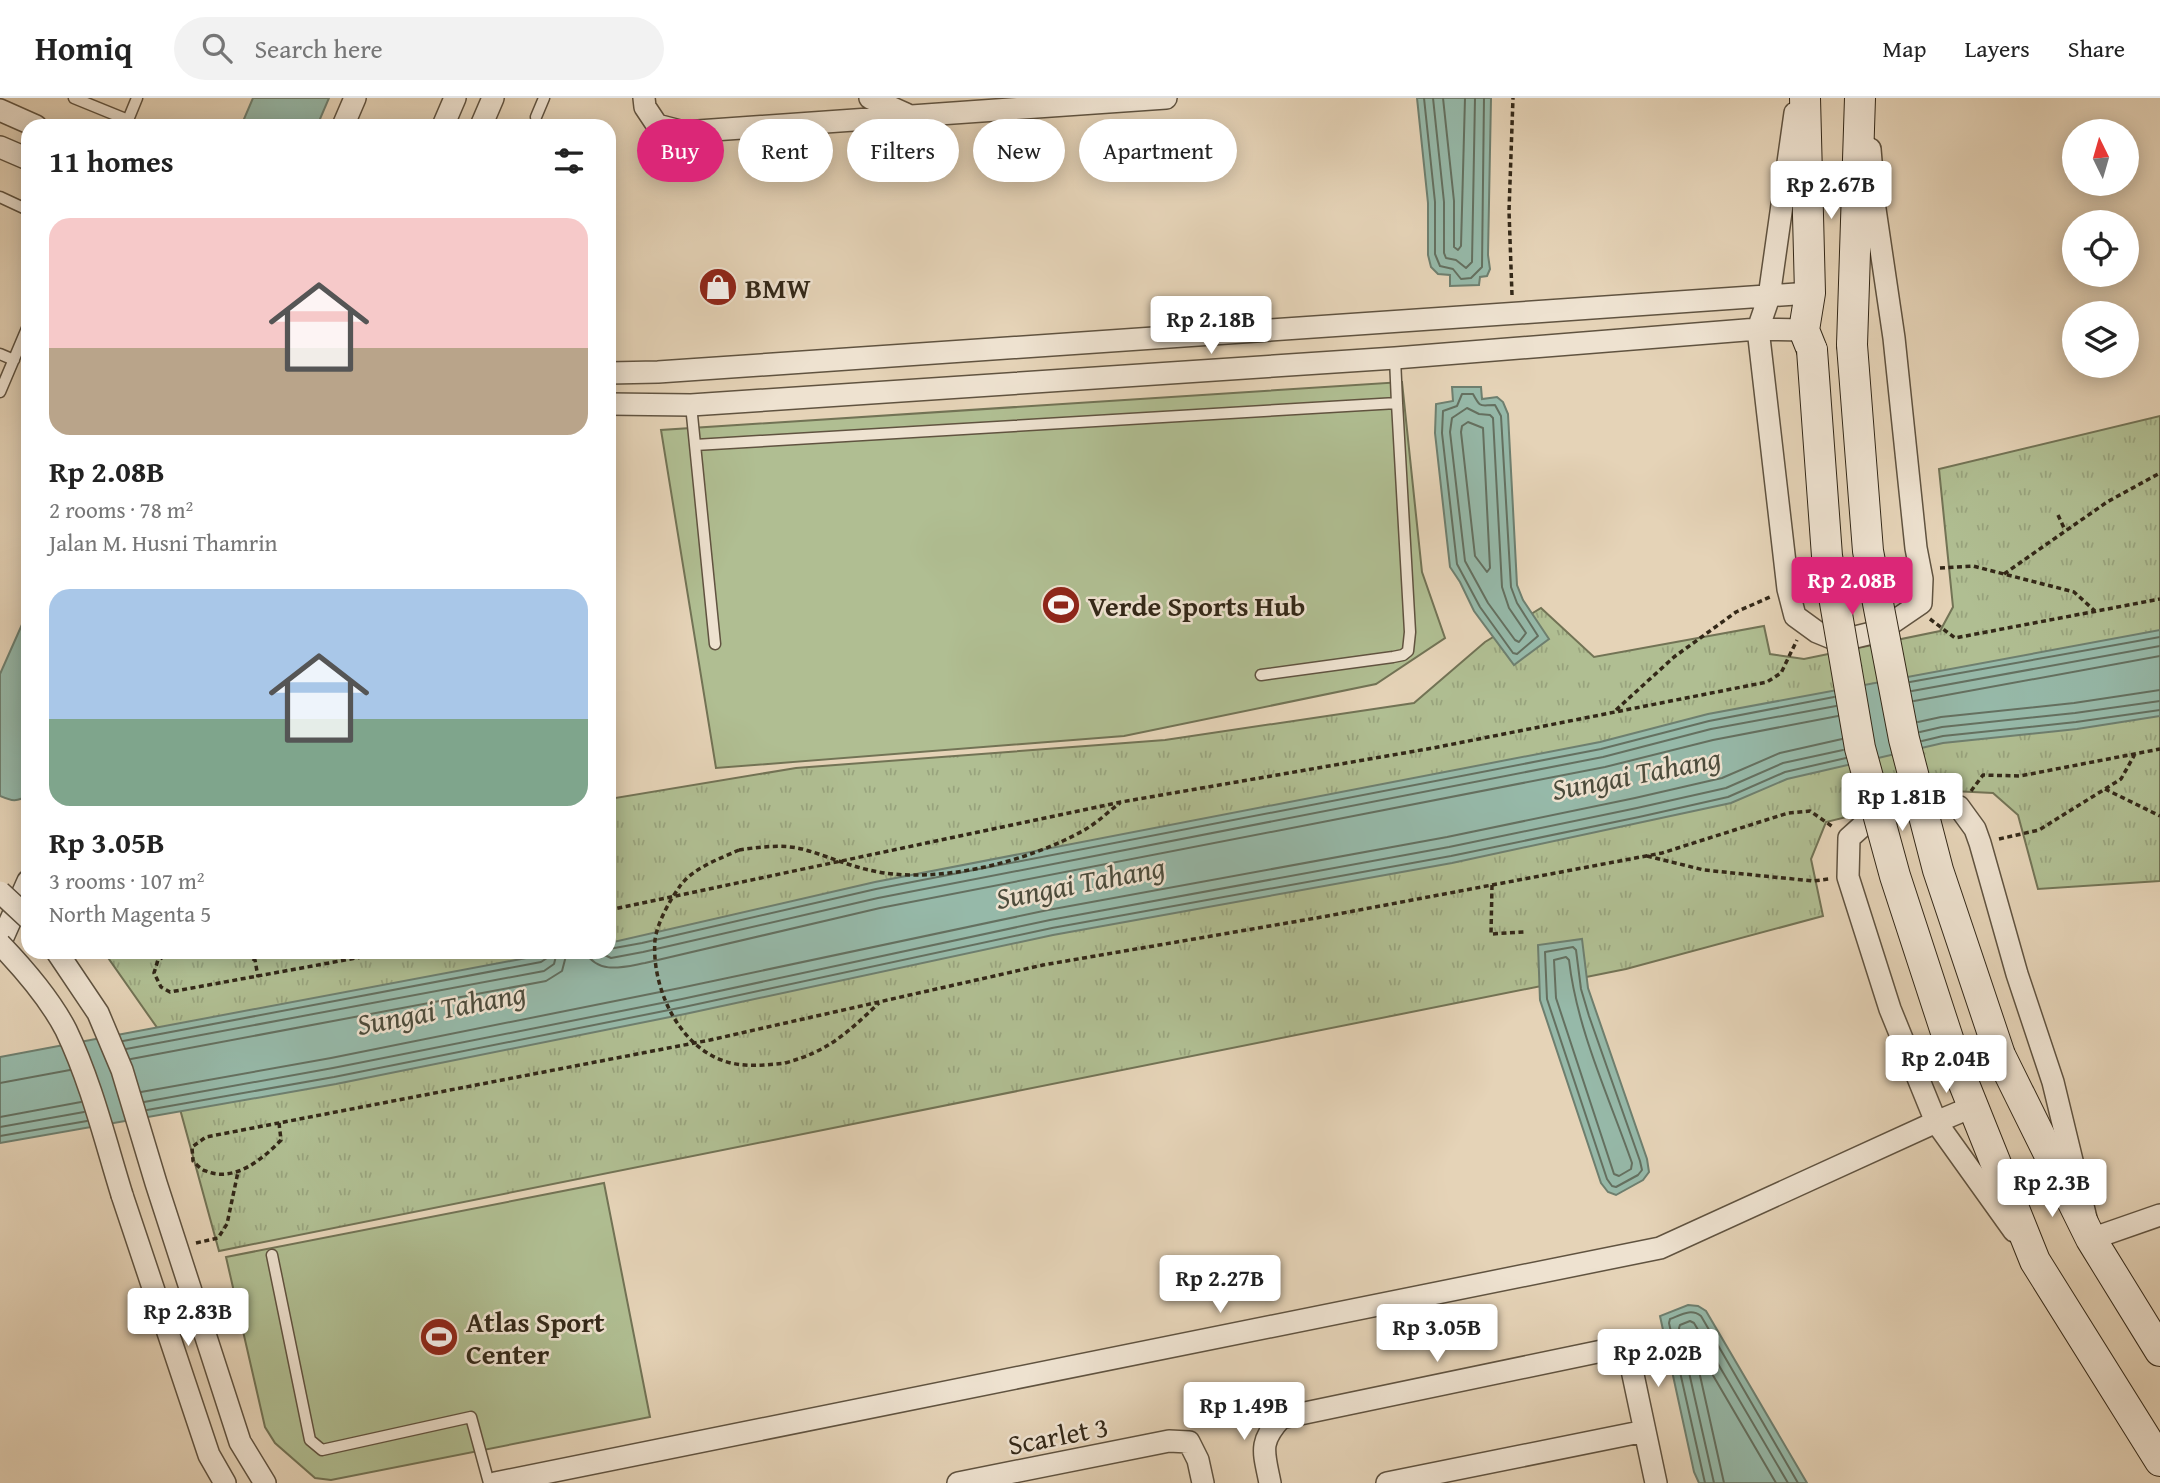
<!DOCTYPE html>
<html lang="en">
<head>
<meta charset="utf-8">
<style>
  body { margin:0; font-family:"Gentium Book Plus",serif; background:#f2f2f2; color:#222; height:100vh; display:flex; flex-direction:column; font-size:26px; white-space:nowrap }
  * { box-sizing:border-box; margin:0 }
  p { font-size:23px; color:#767676 }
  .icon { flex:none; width:38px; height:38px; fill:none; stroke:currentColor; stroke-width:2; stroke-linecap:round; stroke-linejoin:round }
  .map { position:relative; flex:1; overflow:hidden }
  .drawer { position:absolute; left:21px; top:21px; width:595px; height:840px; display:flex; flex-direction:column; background:#fff; border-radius:21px; box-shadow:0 4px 18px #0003 }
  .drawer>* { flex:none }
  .guide { position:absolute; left:637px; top:21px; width:665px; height:63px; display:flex; gap:14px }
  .needle { width:46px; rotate:355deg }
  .tools { position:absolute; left:2062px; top:21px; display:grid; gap:14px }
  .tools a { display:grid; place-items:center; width:77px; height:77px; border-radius:50%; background:#fff; box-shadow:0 4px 18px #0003; font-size:35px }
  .price { position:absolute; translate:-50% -60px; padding:0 16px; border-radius:7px; background:#fff; color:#222; font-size:23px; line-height:46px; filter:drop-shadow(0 2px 4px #0008) }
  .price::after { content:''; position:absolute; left:50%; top:42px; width:21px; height:16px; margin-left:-10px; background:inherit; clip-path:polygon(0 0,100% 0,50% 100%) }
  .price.active { background:#db2777; color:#fff }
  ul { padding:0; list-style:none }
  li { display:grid; align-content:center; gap:14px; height:371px; padding:0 28px }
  li span { display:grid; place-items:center; height:217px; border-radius:21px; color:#555 }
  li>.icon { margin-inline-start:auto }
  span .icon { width:126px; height:126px; fill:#fffc; stroke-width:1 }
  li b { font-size:30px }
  h2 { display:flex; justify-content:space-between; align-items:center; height:84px; padding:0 28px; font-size:30px }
  .pill { padding:0 24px; border-radius:32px; background:#fff; box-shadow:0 4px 18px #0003; font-size:24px; line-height:63px }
  .pill.active { background:#db2777; color:#fff }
  header { display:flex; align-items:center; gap:42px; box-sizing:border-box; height:98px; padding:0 35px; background:#fff; border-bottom:2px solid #e0e0e0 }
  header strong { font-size:33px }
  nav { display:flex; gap:38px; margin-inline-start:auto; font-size:24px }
  .search { width:490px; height:63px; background:#f2f2f2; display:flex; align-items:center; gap:18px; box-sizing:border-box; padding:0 24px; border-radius:38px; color:#767676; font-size:26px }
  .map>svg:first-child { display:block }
  .grass { fill:url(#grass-tufts); stroke:#727355; stroke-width:2 }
  .pitch { fill:#b0be92; stroke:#727355; stroke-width:2 }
  .water { fill:#96b9a9; stroke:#6e7f6f; stroke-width:2 }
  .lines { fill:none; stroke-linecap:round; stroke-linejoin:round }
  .shore { stroke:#647060; stroke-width:2 }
  .service-casing { stroke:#605340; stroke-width:13 }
  .minor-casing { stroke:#605340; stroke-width:24 }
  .secondary-casing { stroke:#332818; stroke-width:32 }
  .path { stroke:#332818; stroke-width:3.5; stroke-dasharray:5 3.5; stroke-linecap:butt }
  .service { stroke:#eee2d0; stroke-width:10 }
  .minor { stroke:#eee2d0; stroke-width:21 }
  .secondary { stroke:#eee2d0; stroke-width:30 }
  .minor-bridge-casing { stroke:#605340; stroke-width:24; stroke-linecap:butt }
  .secondary-bridge-casing { stroke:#332818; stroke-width:32; stroke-linecap:butt }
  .path-bridge { stroke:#332818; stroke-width:3.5; stroke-dasharray:5 3.5; stroke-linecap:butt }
  .minor-bridge { stroke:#eee2d0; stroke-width:21 }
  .secondary-bridge { stroke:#eee2d0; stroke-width:30 }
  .labels { text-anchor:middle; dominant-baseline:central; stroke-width:5; stroke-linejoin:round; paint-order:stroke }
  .poi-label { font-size:28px; font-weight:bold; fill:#332818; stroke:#eee2d0; text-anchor:start }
  .street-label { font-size:28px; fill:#332818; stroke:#eee2d0 }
  .water-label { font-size:30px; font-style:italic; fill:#4c4c3c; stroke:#eee2d0 }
</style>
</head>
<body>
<header>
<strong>Homiq</strong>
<div class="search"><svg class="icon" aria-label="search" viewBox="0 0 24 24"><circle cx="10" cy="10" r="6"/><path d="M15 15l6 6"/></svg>Search here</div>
<nav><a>Map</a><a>Layers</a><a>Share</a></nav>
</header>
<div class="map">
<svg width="2160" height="1385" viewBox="0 0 2160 1385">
  <defs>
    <pattern id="grass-tufts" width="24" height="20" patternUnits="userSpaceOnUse" patternTransform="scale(1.75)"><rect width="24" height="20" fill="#b0be92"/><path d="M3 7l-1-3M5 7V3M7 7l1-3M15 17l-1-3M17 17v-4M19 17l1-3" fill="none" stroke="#98a37d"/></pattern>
  </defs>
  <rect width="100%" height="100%" fill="#e5d3b7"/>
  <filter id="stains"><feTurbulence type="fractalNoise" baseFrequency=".00286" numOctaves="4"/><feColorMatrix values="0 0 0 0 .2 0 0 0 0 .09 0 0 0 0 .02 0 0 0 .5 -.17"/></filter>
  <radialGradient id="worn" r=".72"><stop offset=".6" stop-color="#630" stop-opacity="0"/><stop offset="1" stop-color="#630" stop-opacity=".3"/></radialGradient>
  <path class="grass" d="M2160 318V783L2038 791 2018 717 1993 695 1952 693 1826 724 1811 761 1823 818 1626 871 219 1153 158 931 104 854H609V701L796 670 1165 642 1414 605 1485 544 1541 510 1594 559 1764 528 1770 556 1804 561 1940 533 1953 509 1939 371Z"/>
  <path class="pitch" d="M1402 284 1422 474 1445 540 1376 586 1124 638 716 670 661 332Z
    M604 1085 650 1319 331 1382 315 1380 275 1345 265 1329 226 1159Z"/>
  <path class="water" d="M253 0H329L317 28H241Z
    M1417 0H1491L1488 157 1490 171 1487 178 1480 179 1479 187 1450 188V177L1438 176 1431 169 1428 157V105Z
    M1452 289H1481L1482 301 1497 299 1503 304 1508 316 1517 487 1523 502 1549 541 1514 567 1474 513 1460 484 1450 469 1435 335 1436 306 1453 303Z
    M28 513V696C18 705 11 703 0 698V576Z
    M2160 532V618L2077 631 1943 645 1787 681 1731 705 1452 765 1053 837 685 916 336 986 0 1045V959L558 854H609V845L875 784 1600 644 1708 616Z
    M1582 841 1588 890 1647 1061 1649 1074 1643 1082 1616 1097 1608 1094 1601 1085 1540 902 1538 847Z
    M1688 1207 1698 1208 1706 1213 1807 1385H1699L1694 1374 1660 1218Z"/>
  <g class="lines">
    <path class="shore" d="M1424 0 1435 104V156L1440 168 1453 171 1461 181 1471 180 1482 169 1484 0
      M1433 0 1444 104V155L1446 160 1456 162 1466 170 1472 164 1475 0
      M1443 0 1454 103V149L1458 152 1461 148 1465 0
      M1462 296H1473C1481 311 1480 307 1495 307L1501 318 1511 489 1517 505 1538 538 1517 556 1513 555 1480 509 1457 466 1442 335 1443 313 1457 308Z
      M1467 310 1479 316 1490 317 1493 320 1502 489 1509 510 1526 535 1519 544 1515 542 1488 505 1465 463 1450 334 1452 320Z
      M1468 324 1483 330 1490 470 1487 474 1475 458 1461 334 1462 328Z
      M1910 584 2160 539
      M1912 593 2160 548
      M1914 603 2160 558
      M1918 624 1941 619 2074 605 2160 592
      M1920 634 1942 629 2075 615 2160 603
      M1922 643 1943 638 2076 624 2160 612
      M1573 849 1576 852 1581 891 1589 918 1640 1063 1642 1072 1638 1077 1616 1089 1612 1088 1607 1081 1547 901 1545 854Z
      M609 851 642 845 876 791 1601 651 1709 623 1834 599
      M585 854C599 877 623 869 645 865L880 810 1605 669 1713 642 1838 618
      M598 854 611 860 643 854 878 800 1603 659 1711 631 1836 608
      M1566 859 1569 862C1577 932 1609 999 1632 1065L1631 1071 1619 1078 1614 1076 1556 900 1554 862Z
      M123 943 541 864 547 860 548 854
      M126 951 544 873 554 866 557 854
      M131 961 546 883 562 873 567 854
      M0 985 70 972
      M141 994 331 960 680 890 1048 812 1447 739 1635 700 1722 680 1780 655 1842 641
      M144 1004 333 970 682 901 1050 822 1449 749 1637 710 1726 690 1783 665 1843 652
      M147 1012 334 979 684 909 1052 830 1451 758 1639 719 1728 699 1785 674 1846 660
      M0 1019 81 1004
      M0 1029 84 1014
      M0 1038 87 1023
      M1705 1385 1669 1225 1670 1221C1681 1217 1691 1210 1701 1218L1798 1385
      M1714 1385 1679 1230 1680 1227 1690 1223 1694 1225 1788 1385
      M1724 1385 1697 1264 1700 1260 1704 1262 1776 1385"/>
    <g class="service-casing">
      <path id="service" d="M74 0 128 22 137 0
        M536 19 544 0
        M0 99 28 112
        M0 256 14 262
        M0 294 28 228
        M691 307 715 546
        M695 347 1397 305 1395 260
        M1261 577 1393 559 1403 557 1408 553 1410 534 1397 305
        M272 1157 310 1342 322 1352 471 1319 489 1385"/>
    </g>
    <g class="minor-casing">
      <path id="minor" d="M644 0 645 9 657 27 684 34 1166 0
        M870 0 906 16
        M0 12 36 28
        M1795 15 1769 199 1758 231 1788 491 1795 518 1817 534 1839 543 1880 533 1921 505 1922 481 1916 450 1894 240 1875 111 1870 51
        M343 28 355 0
        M443 28 455 0
        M481 28 493 0
        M0 49 28 61
        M609 275 658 274 1810 195
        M609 306 691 307 1395 260 1758 231 1804 232
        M0 846 28 783
        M57 854 98 915 122 972 156 1085 240 1344 265 1385
        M122 1097 209 1357 225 1385
        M2014 1133 1936 1024 1890 911 1848 779 1849 740 1869 722 1931 705 1959 709 1975 731 1980 745 2017 876 2053 984 2091 1141 2160 1117
        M495 1385 1660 1150 1936 1024 1972 1009
        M958 1385 1169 1343 1189 1344 1198 1362 1203 1385
        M1270 1385C1264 1354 1258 1345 1281 1320L1602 1253 1621 1254 1632 1272 1656 1385
        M1387 1385 1645 1333"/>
    </g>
    <g class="secondary-casing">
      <path id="secondary" d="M1805 0 1810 195 1804 232 1812 252
        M1852 247 1860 0
        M2000 957 2091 1141 2160 1253
        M1958 971 2035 1163 2160 1363"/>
    </g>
    <path class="path" d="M1512 197 1509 113 1513 0
      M2058 417 2065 432
      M1940 470 1973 468 2074 494 2095 513
      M2004 476 2107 404 2160 375
      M1930 521 1955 540 2160 501
      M1616 612 1674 559 1736 514 1770 499
      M2105 691 2160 718
      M1971 693 1983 677 2020 678 2160 651
      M1999 741 2039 732 2121 681 2135 656
      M739 752C759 749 782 746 802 751 825 757 846 767 869 772 934 788 1029 764 1086 731 1098 724 1109 713 1120 705
      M1647 758 1704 772 1813 783 1829 781
      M1492 787 1491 836 1524 834
      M609 812 1121 704 1433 650 1767 584 1781 575 1797 542
      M172 854 158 862 154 875 161 889 170 894 389 854
      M237 854 255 862 258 879
      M785 965C829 953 847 935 879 905
      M279 1025 281 1042C263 1061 234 1085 206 1073 201 1072 196 1066 193 1063L192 1049 206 1039 710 942 1043 867 1322 819 1662 755 1788 715 1810 713 1833 729
      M196 1145 218 1140 227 1126 238 1074"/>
    <use href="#service" class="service"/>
    <use href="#minor" class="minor"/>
    <use href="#secondary" class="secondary"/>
    <g class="minor-bridge-casing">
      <path id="minor-bridge" d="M0 794 28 820
        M0 846C24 871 50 901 66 932 91 984 105 1042 122 1097"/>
    </g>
    <g class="secondary-bridge-casing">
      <path id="secondary-bridge" d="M1852 247 1868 453 1904 641 1938 772 2000 957
        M1812 252 1827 458 1860 650 1895 778 1958 971"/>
    </g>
    <path class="path-bridge" d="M739 752C719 761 693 770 680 788 670 802 657 825 655 842 651 890 680 953 731 965 749 969 767 967 785 965"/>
    <use href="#minor-bridge" class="minor-bridge"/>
    <use href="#secondary-bridge" class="secondary-bridge"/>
  </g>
  <defs>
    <g id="shop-disc" transform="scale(2.0125)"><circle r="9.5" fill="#8f2418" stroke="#eee2d0"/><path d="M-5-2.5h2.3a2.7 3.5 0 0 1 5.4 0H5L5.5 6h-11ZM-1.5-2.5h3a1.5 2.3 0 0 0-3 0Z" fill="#fff"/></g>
    <g id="stadium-disc" transform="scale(2.0125)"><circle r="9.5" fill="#8f2418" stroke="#eee2d0"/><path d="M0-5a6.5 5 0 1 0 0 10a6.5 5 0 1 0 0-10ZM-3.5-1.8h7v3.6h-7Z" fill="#fff"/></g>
  </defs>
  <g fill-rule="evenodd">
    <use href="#shop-disc" x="718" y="189"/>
    <use href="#stadium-disc" x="1061" y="507"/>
    <use href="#stadium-disc" x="439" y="1239"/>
  </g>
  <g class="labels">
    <g class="poi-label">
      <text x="745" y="189">BMW</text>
      <text x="1088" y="507">Verde Sports Hub</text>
      <text x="466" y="1223">Atlas Sport<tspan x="466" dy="32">Center</tspan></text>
    </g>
    <g class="street-label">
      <text transform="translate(1058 1337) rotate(-11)">Scarlet 3</text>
    </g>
    <g class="water-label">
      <text transform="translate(1636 675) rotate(-11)">Sungai Tahang</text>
      <text transform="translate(1080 784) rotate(-11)">Sungai Tahang</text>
      <text transform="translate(441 910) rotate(-11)">Sungai Tahang</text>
    </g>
  </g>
  <rect width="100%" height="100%" filter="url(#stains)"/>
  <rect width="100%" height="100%" fill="url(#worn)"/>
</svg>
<div class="tools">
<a><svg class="needle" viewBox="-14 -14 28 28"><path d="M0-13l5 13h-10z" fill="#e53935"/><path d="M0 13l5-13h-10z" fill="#767676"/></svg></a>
<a><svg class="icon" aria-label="locate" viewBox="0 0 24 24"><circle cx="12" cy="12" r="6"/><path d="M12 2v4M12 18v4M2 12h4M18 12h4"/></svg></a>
<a><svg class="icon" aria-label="layers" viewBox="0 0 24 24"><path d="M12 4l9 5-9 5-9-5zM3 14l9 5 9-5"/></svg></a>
</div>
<b class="price" style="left:1831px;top:123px">Rp 2.67B</b>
<b class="price" style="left:1211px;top:258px">Rp 2.18B</b>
<b class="price active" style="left:1852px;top:519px">Rp 2.08B</b>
<b class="price" style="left:1902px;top:735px">Rp 1.81B</b>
<b class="price" style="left:1946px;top:997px">Rp 2.04B</b>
<b class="price" style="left:2052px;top:1121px">Rp 2.3B</b>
<b class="price" style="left:1220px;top:1217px">Rp 2.27B</b>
<b class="price" style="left:188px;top:1250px">Rp 2.83B</b>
<b class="price" style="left:1437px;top:1266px">Rp 3.05B</b>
<b class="price" style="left:1658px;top:1291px">Rp 2.02B</b>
<b class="price" style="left:1244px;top:1344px">Rp 1.49B</b>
<div class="guide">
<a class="pill active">Buy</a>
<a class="pill">Rent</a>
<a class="pill">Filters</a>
<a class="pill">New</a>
<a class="pill">Apartment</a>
</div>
<section class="drawer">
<h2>11 homes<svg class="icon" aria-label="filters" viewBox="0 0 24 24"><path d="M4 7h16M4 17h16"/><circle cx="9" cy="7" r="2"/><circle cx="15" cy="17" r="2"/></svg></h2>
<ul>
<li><span style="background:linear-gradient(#f6c9c9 60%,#b9a48a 0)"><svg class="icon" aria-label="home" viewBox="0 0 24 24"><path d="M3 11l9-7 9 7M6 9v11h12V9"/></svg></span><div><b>Rp 2.08B</b><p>2 rooms · 78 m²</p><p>Jalan M. Husni Thamrin</p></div></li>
<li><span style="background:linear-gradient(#a9c7e8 60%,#7fa58c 0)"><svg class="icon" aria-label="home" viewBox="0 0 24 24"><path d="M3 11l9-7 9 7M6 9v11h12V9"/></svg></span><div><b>Rp 3.05B</b><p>3 rooms · 107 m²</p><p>North Magenta 5</p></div></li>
</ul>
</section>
</div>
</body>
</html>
